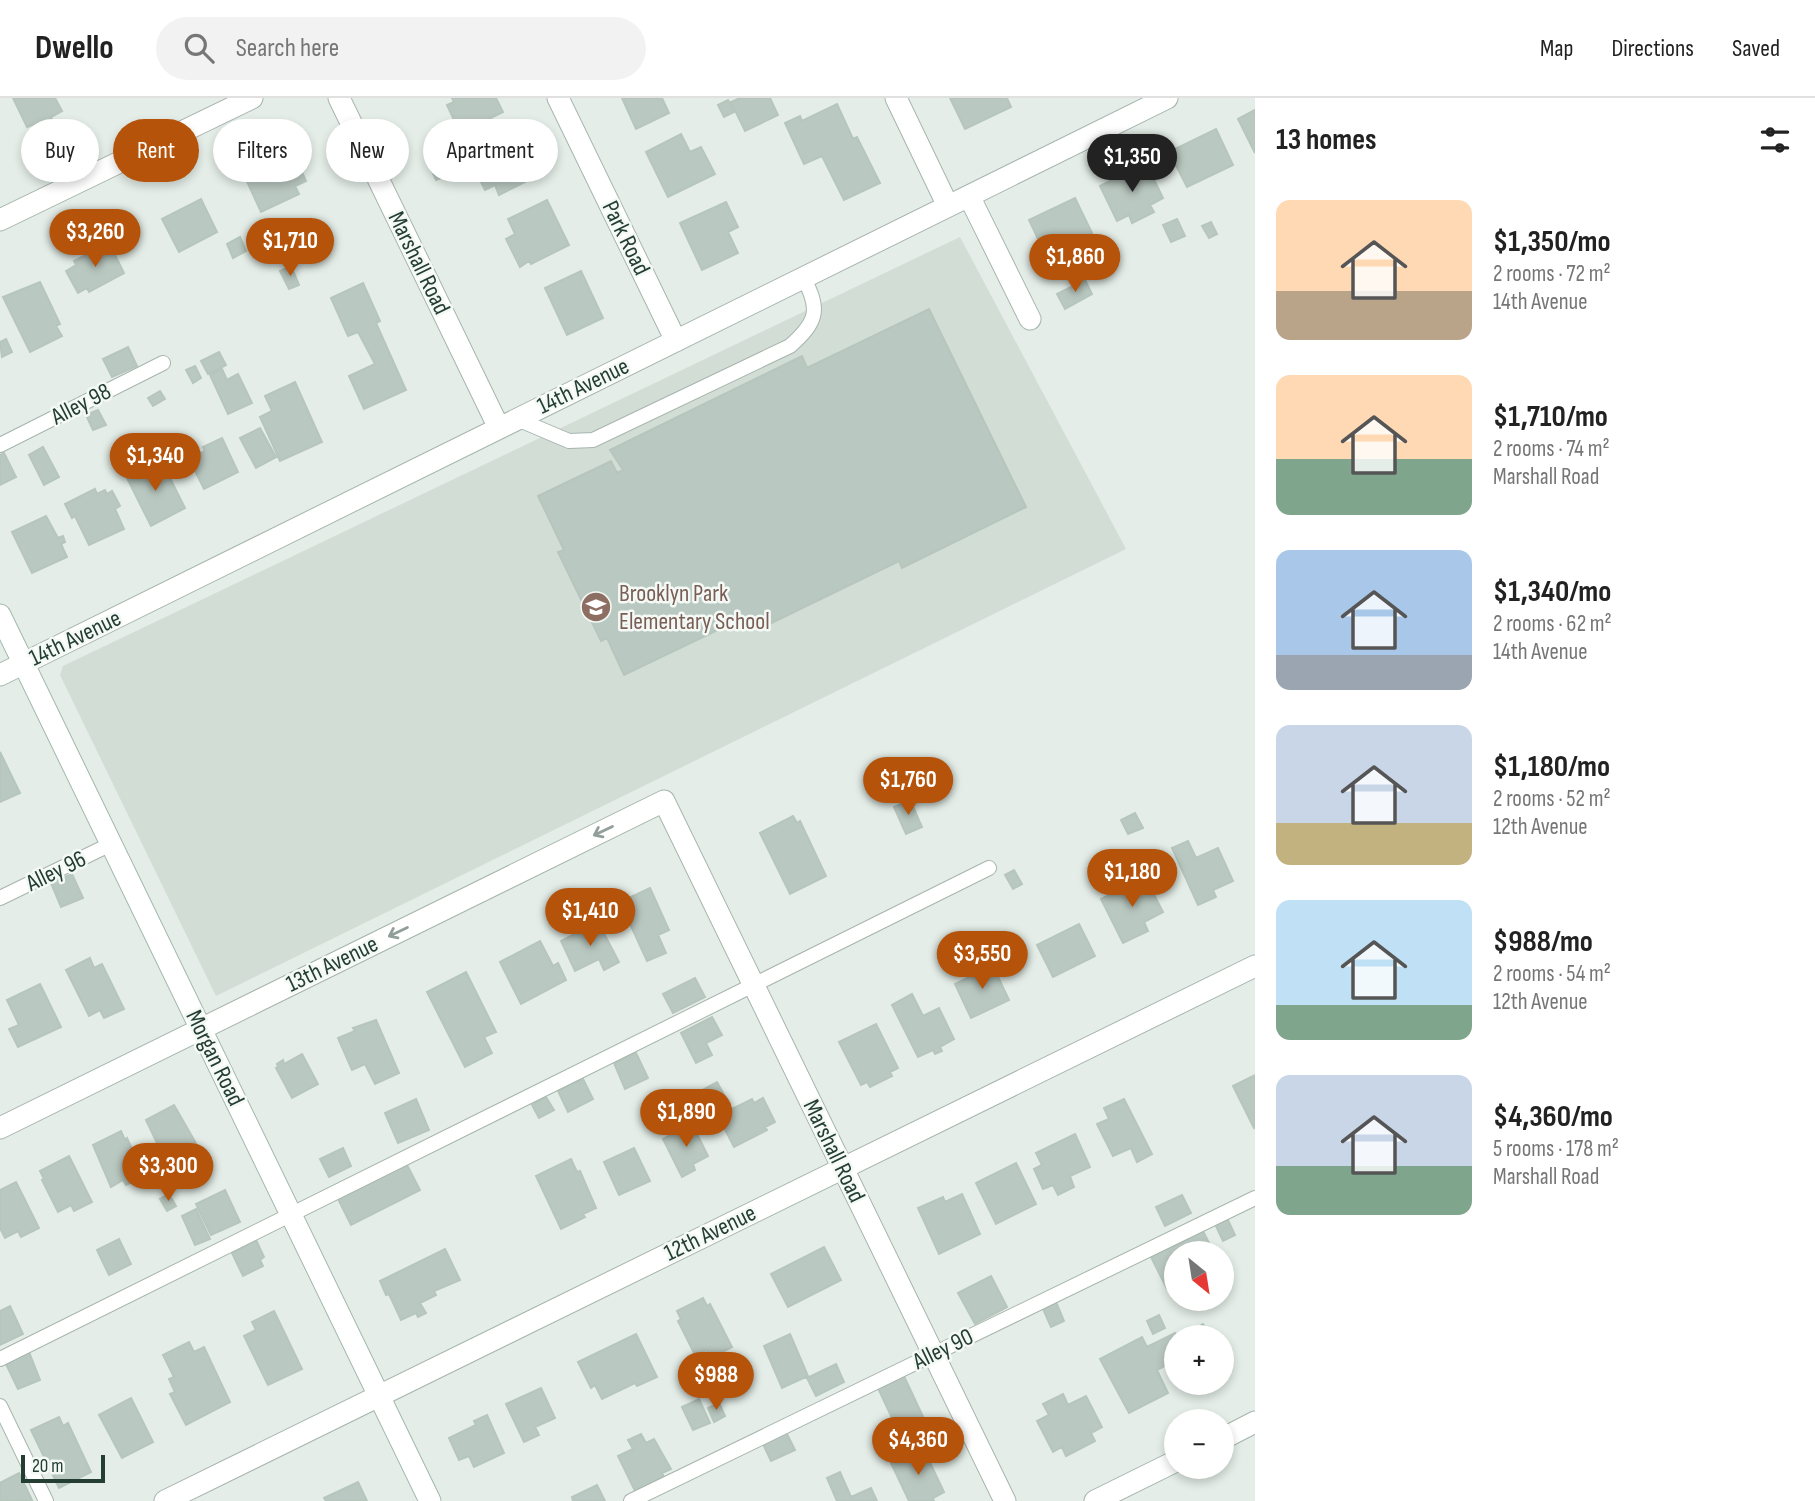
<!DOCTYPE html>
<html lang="en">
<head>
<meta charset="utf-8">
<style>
  body { margin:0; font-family:"Sofia Sans Condensed",sans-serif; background:#f2f2f2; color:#222; height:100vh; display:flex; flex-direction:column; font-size:26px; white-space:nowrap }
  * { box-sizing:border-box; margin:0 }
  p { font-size:23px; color:#767676 }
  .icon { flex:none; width:38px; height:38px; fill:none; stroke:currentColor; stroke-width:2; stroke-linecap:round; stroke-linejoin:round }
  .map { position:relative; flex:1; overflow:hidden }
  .sheet { display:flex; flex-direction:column; background:#fff; width:560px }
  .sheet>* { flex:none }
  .hud { position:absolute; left:21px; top:21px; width:665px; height:63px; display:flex; gap:14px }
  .needle { width:46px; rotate:150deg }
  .fabs { position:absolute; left:1164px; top:1143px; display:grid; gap:14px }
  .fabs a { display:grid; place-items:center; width:70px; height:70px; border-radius:50%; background:#fff; box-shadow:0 4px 10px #0003; font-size:35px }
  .scale { position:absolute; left:21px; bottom:18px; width:84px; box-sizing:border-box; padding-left:7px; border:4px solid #243e33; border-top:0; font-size:19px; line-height:24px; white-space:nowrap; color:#243e33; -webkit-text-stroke:5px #f4f9f6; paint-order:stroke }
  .price { position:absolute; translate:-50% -60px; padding:0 16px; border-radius:24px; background:#b45309; color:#fff; font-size:23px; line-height:46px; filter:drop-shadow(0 2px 4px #0008) }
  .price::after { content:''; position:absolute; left:50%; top:42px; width:21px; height:16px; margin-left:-10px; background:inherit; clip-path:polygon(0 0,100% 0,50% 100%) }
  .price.current { background:#222; color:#fff }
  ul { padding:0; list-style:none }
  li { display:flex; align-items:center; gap:21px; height:175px; padding:0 21px }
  li span { display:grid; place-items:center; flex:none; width:196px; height:140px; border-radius:14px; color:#555 }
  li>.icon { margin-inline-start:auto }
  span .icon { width:84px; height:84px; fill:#fffc; stroke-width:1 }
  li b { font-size:30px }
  h2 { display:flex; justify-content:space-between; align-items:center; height:84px; padding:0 21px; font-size:30px }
  .chip { padding:0 24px; border-radius:32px; background:#fff; box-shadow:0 4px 10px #0003; font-size:24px; line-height:63px }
  .chip.current { background:#b45309; color:#fff }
  header { display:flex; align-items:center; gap:42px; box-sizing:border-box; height:98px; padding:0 35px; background:#fff; border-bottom:2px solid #e0e0e0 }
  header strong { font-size:33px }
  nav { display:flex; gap:38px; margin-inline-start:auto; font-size:24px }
  .search { width:490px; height:63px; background:#f2f2f2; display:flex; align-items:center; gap:18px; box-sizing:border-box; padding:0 24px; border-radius:38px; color:#767676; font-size:26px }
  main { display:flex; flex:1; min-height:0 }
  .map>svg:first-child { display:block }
  .built { fill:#d2ddd6 }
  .building { fill:#b9c8c0; stroke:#b6c6bd; stroke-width:2 }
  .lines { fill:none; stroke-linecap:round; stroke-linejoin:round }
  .lane-casing { stroke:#a7b5ad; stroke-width:16 }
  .street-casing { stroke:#a7b5ad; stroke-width:23 }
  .secondary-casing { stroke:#a2b8ad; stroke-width:23 }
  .lane { stroke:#fff; stroke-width:14 }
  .street { stroke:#fff; stroke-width:21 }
  .secondary { stroke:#fff; stroke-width:21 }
  .oneway { stroke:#929e99 }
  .labels { text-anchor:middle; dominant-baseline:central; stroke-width:5; stroke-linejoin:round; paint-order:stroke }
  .street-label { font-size:24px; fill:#243e33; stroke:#f4f9f6 }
  .education-label { font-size:24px; fill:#785e54; stroke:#f4f9f6; text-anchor:start }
</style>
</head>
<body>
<header>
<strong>Dwello</strong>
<div class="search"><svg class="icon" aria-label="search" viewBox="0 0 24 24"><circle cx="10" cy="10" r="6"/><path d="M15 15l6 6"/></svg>Search here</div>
<nav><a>Map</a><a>Directions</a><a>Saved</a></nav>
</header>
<main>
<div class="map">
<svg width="1255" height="1403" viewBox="0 0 1255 1403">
  <rect width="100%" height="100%" fill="#e4ede7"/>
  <path class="built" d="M960 139 1126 451 216 898 60 577 63 568Z"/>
  <path class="building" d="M13 0H55L62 13 51 19 54 25 44 30 41 31 37 25 27 29Z
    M452 0H496L503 14 460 35 447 7 454 4Z
    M622 0H662L669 15 636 31Z
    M740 0H770L778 17 745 33 731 4Z
    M950 0H1007L1011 9 965 31Z
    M728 2 734 14 724 19 718 7Z
    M837 6 853 41 857 39 880 85 844 102 822 58 804 66 785 25 800 18 802 23Z
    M1255 12V55L1238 21Z
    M1216 31 1233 67 1187 89 1169 54Z
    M513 34 535 79 499 97 495 87 485 92 473 68 483 63 477 52Z
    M681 36 690 54 701 49 715 76 668 99 646 54Z
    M283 61 286 69 297 63 306 83 295 88 299 96 261 114 245 79 253 75 251 71 265 65 269 63 270 67Z
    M442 64 448 77 436 82 430 69Z
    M1146 65 1163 100 1150 107 1154 114 1132 125 1129 117 1117 123 1100 88Z
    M1075 100 1092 135 1046 158 1029 122Z
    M201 101 217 134 179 154 162 121Z
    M547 102 569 147 531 166 529 163 520 169 506 141 515 136 508 121Z
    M726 104 738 129 728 134 738 155 702 172 680 125Z
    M1177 121 1185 138 1171 144 1163 127Z
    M1211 124 1217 136 1209 140 1202 128Z
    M240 139 246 153 233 160 227 146Z
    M109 145 124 175 89 194 87 190 78 195 66 173 76 167 74 163Z
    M291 168 299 187 289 191 280 173Z
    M581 173 603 220 567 237 545 190Z
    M1085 182 1092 196 1065 211 1057 196Z
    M40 184 60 226 56 228 62 238 30 254 3 199Z
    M363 185 380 223 376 225 406 292 364 311 349 278 375 266 358 234 348 238 331 200Z
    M929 211 1026 409 902 470 899 463 759 531 751 516 624 577 607 540 601 543 558 454 564 452 538 398 611 363 617 375 623 372 610 352 802 258 807 270Z
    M6 241 12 254 2 259 0 244Z
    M128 249 137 268 112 279 103 261Z
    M219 254 226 267 208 276 201 263Z
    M195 268 201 280 193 285 186 272Z
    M222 271 227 282 238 276 252 305 228 316 210 277Z
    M295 284 322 344 280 363 260 319 272 313 265 298Z
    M160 293 165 301 153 308 148 300Z
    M98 312 106 327 93 332 86 317Z
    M260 330 276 359 256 370 240 340Z
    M222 340 238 374 204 391 189 361 205 353 203 349Z
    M43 349 59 379 44 387 29 357Z
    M4 355 16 379 0 387V357Z
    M148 365 151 372 163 366 185 410 151 428 125 376Z
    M95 391 97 396 105 392 107 396 112 393 120 408 115 411 124 431 89 447 75 418 72 420 65 406Z
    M46 418 58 440 63 438 65 444 61 446 67 459 32 475 12 434Z
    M0 654 20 695 0 704Z
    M910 702 922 729 906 736 894 709Z
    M1135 715 1143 730 1128 736 1121 722Z
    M793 718 797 725 800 723 826 778 790 796 760 735Z
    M1188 743 1196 760 1218 750 1233 783 1213 792 1216 799 1198 807 1172 750Z
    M1014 772 1022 786 1013 791 1005 777Z
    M72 776 83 800 61 809 51 785Z
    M1145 779 1163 814 1144 824 1148 833 1123 845 1101 801Z
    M650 790 669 832 658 837 666 855 647 863 620 804Z
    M598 824 619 864 604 872 599 861 575 873 561 843Z
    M1079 826 1095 858 1053 879 1037 847Z
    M540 843 553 868 558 865 566 882 521 906 500 864Z
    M90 860 94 870 102 866 124 911 104 920 100 912 89 918 66 872Z
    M985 866 987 871 993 868 1009 902 971 920 955 886 978 875 975 871Z
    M466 874 496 934 484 939 492 955 465 969 427 894Z
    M695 880 705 899 673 915 663 896Z
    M40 886 61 929 18 949 9 931 19 927 7 902Z
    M912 896 923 918 939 910 954 941 940 949 942 953 935 956 933 952 918 959 892 907Z
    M712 919 722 937 706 945 712 957 696 965 681 935Z
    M376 922 399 975 375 986 365 966 352 972 338 940 355 933 353 930Z
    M876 926 898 970 890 974 892 978 870 989 867 984 861 987 839 944Z
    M636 955 648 980 625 991 614 965Z
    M302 956 318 986 292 1000 276 970 278 969 277 966 283 962 284 966Z
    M1255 977V1029L1254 1030 1233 988Z
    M583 981 593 1001 568 1014 558 993Z
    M717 984 726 1000 708 1010 699 994Z
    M546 999 554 1012 539 1020 532 1007Z
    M763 1000 775 1024 765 1029 767 1032 734 1049 718 1018 752 1001 754 1005Z
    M416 1001 429 1032 398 1045 385 1015Z
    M1124 1001 1152 1056 1137 1064 1131 1050 1113 1058 1097 1026 1109 1021 1104 1010Z
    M174 1007 201 1054 177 1066 173 1058 165 1062 146 1022Z
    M692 1026 708 1058 693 1066 695 1072 682 1079 663 1041Z
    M121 1033 125 1042 127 1040 144 1078 126 1087 123 1082 111 1089 93 1047Z
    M1075 1036 1090 1069 1070 1078 1074 1089 1058 1097 1053 1087 1043 1091 1034 1071 1042 1067 1036 1055Z
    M343 1050 351 1068 329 1079 320 1061Z
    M634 1050 650 1083 619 1097 604 1064Z
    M69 1058 92 1104 74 1113 71 1107 58 1114 42 1082 44 1081 40 1073Z
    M571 1061 577 1074 580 1073 596 1110 583 1116 585 1119 561 1131 536 1078Z
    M406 1065 420 1092 351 1127 338 1101Z
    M1016 1065 1036 1106 996 1126 976 1085Z
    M16 1084 39 1130 21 1139 18 1133 5 1140 0 1130V1092Z
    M225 1092 240 1124 211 1137 196 1106Z
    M169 1096 176 1108 167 1113 160 1101Z
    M962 1096 980 1136 939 1156 918 1110 943 1099 945 1104Z
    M1182 1097 1191 1115 1165 1128 1156 1109Z
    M196 1111 210 1141 195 1147 182 1118Z
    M1227 1120 1235 1137 1223 1143 1215 1126Z
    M1203 1133 1214 1155H1176V1187L1167 1191 1151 1159Z
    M119 1141 131 1166 109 1177 97 1152Z
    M256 1142 264 1159 260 1162 263 1168 243 1178 232 1155Z
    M824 1149 841 1182 788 1209 771 1176Z
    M445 1151 460 1182 434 1193 436 1197 420 1205 426 1215 418 1219 416 1215 401 1222 389 1196 386 1197 380 1183Z
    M991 1178 1007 1209 975 1226 958 1195Z
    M703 1200 707 1208 710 1206 732 1249 711 1260 707 1252 695 1257 678 1223 681 1221 677 1213Z
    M1056 1204 1064 1223 1051 1229 1043 1211Z
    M10 1208 23 1236 0 1247V1213Z
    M274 1213 302 1271 268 1287 244 1238 256 1232 252 1224Z
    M1159 1217 1165 1230 1153 1236 1147 1223Z
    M1203 1226 1210 1239H1187L1186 1235Z
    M1175 1235 1177 1239 1176 1275 1173 1277 1168 1266 1157 1272 1168 1295 1129 1315 1100 1261 1142 1239 1147 1249Z
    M636 1236 657 1279 637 1288 635 1285 602 1301 595 1287 591 1290 578 1264Z
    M790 1236 808 1278 782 1290 764 1248Z
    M189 1244 194 1254 204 1249 230 1304 186 1327 170 1296 175 1294 169 1281 174 1279 163 1257Z
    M29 1254 40 1282 18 1291 5 1264Z
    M836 1266 844 1284 816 1298 807 1280Z
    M903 1276 925 1323 899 1335 877 1288Z
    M541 1290 555 1320 535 1329 539 1337 524 1344 506 1306Z
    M1063 1296 1068 1307 1086 1298 1102 1329 1091 1335 1095 1343 1066 1358 1062 1349 1053 1354 1037 1323 1049 1317 1043 1306Z
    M131 1300 153 1344 122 1360 99 1317Z
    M699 1301 710 1325 693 1332 682 1309Z
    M719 1305 725 1318 714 1324 708 1310Z
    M487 1317 504 1355 474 1369 469 1358 459 1362 449 1340 476 1327 474 1323Z
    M59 1319 63 1328 68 1325 91 1374 59 1390 31 1332Z
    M786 1334 795 1352 771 1363 763 1346Z
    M641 1336 646 1345 654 1341 671 1371 662 1375 664 1379 635 1393 618 1358 633 1351 628 1342Z
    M923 1350 944 1394 933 1400 934 1403H909L891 1365Z
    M840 1374 851 1399 871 1390 877 1403H837L827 1380Z
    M19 1375 32 1402 0 1403V1385Z
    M358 1384 367 1403H326L324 1400Z
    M597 1387 605 1403H573L572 1399Z"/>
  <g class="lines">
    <g class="lane-casing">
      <path id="lane" d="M517 321 569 343 593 342 790 248C817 224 821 212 803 179
        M0 347 163 265
        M0 800 111 746
        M0 1261 989 770
        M0 1308 46 1403
        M631 1403 1255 1100"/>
    </g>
    <g class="street-casing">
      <path id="street" d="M339 0 499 330
        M558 0 676 243
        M896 0 948 108
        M969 98 1030 221
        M0 122 252 0
        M0 577 1167 0
        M0 1030 664 703 1005 1403
        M1222 1341 1255 1324
        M165 1403 1255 868
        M1095 1403 1176 1363"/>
    </g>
    <g class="secondary-casing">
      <path id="secondary" d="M0 517 430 1403"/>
    </g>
    <use href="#lane" class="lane"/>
    <use href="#street" class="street"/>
    <use href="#secondary" class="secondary"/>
  </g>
  <defs><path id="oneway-shaft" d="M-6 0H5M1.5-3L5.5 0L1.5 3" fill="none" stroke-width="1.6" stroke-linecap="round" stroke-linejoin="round" transform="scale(1.75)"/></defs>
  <g class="oneway">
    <use href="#oneway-shaft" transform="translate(603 733) rotate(154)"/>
    <use href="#oneway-shaft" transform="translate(398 834) rotate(154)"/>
  </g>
  <defs>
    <g id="school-disc" transform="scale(1.575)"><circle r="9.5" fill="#8d6e63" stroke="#f4f9f6"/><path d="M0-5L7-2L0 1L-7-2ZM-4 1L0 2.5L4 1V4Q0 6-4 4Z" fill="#fff"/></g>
  </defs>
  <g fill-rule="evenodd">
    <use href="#school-disc" x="596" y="509"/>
  </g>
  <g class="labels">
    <g class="street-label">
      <text transform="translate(626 140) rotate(64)">Park Road</text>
      <text transform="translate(419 165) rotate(64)">Marshall Road</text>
      <text transform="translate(583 288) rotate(-26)">14th Avenue</text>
      <text transform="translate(81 306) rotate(-27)">Alley 98</text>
      <text transform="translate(75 540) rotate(-26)">14th Avenue</text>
      <text transform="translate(56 773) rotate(-26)">Alley 96</text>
      <text transform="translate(332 866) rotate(-26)">13th Avenue</text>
      <text transform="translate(215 960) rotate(64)">Morgan Road</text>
      <text transform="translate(834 1053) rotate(64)">Marshall Road</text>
      <text transform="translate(710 1135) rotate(-26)">12th Avenue</text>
      <text transform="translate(943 1251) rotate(-26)">Alley 90</text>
    </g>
    <g class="education-label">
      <text x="619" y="495">Brooklyn Park<tspan x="619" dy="28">Elementary School</tspan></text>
    </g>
  </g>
</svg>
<div class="fabs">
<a><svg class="needle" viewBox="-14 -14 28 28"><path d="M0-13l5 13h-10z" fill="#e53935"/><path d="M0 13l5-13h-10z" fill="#767676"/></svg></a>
<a>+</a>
<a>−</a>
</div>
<div class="scale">20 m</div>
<b class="price current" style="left:1132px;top:96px">$1,350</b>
<b class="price" style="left:95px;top:171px">$3,260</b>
<b class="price" style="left:290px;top:180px">$1,710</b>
<b class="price" style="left:1075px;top:196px">$1,860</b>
<b class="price" style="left:155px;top:395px">$1,340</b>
<b class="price" style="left:908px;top:719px">$1,760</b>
<b class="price" style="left:1132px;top:811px">$1,180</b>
<b class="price" style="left:590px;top:850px">$1,410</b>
<b class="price" style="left:982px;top:893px">$3,550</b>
<b class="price" style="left:686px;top:1051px">$1,890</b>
<b class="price" style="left:168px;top:1105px">$3,300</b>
<b class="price" style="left:716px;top:1314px">$988</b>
<b class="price" style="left:918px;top:1379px">$4,360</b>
<div class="hud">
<a class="chip">Buy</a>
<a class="chip current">Rent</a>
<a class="chip">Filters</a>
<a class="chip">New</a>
<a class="chip">Apartment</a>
</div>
</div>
<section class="sheet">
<h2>13 homes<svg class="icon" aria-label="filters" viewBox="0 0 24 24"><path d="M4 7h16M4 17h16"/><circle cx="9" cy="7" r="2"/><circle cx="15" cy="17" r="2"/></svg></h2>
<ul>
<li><span style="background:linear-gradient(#ffd9b3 65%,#b9a48a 0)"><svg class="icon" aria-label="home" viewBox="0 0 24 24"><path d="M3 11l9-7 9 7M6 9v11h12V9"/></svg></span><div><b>$1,350/mo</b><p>2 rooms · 72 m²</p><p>14th Avenue</p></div></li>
<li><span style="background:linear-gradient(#ffd9b3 60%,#7fa58c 0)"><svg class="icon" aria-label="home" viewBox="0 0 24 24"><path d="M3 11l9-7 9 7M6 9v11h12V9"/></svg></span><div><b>$1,710/mo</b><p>2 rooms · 74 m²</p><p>Marshall Road</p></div></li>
<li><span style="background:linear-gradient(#a9c7e8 75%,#9aa5b1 0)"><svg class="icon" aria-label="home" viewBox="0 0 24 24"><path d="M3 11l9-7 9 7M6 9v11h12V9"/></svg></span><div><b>$1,340/mo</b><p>2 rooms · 62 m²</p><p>14th Avenue</p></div></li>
<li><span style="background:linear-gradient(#c9d6e8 70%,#c2b280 0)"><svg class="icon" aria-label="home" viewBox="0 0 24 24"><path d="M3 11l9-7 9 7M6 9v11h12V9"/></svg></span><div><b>$1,180/mo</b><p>2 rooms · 52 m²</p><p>12th Avenue</p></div></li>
<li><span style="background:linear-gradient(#bfe0f5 75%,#7fa58c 0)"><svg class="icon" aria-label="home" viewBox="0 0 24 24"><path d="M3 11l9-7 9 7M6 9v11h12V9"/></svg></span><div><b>$988/mo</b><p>2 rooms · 54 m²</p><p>12th Avenue</p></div></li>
<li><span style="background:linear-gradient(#c9d6e8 65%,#7fa58c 0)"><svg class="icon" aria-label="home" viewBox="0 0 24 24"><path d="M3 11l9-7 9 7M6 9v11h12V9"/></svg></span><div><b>$4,360/mo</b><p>5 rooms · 178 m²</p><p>Marshall Road</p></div></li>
</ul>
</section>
</main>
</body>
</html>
